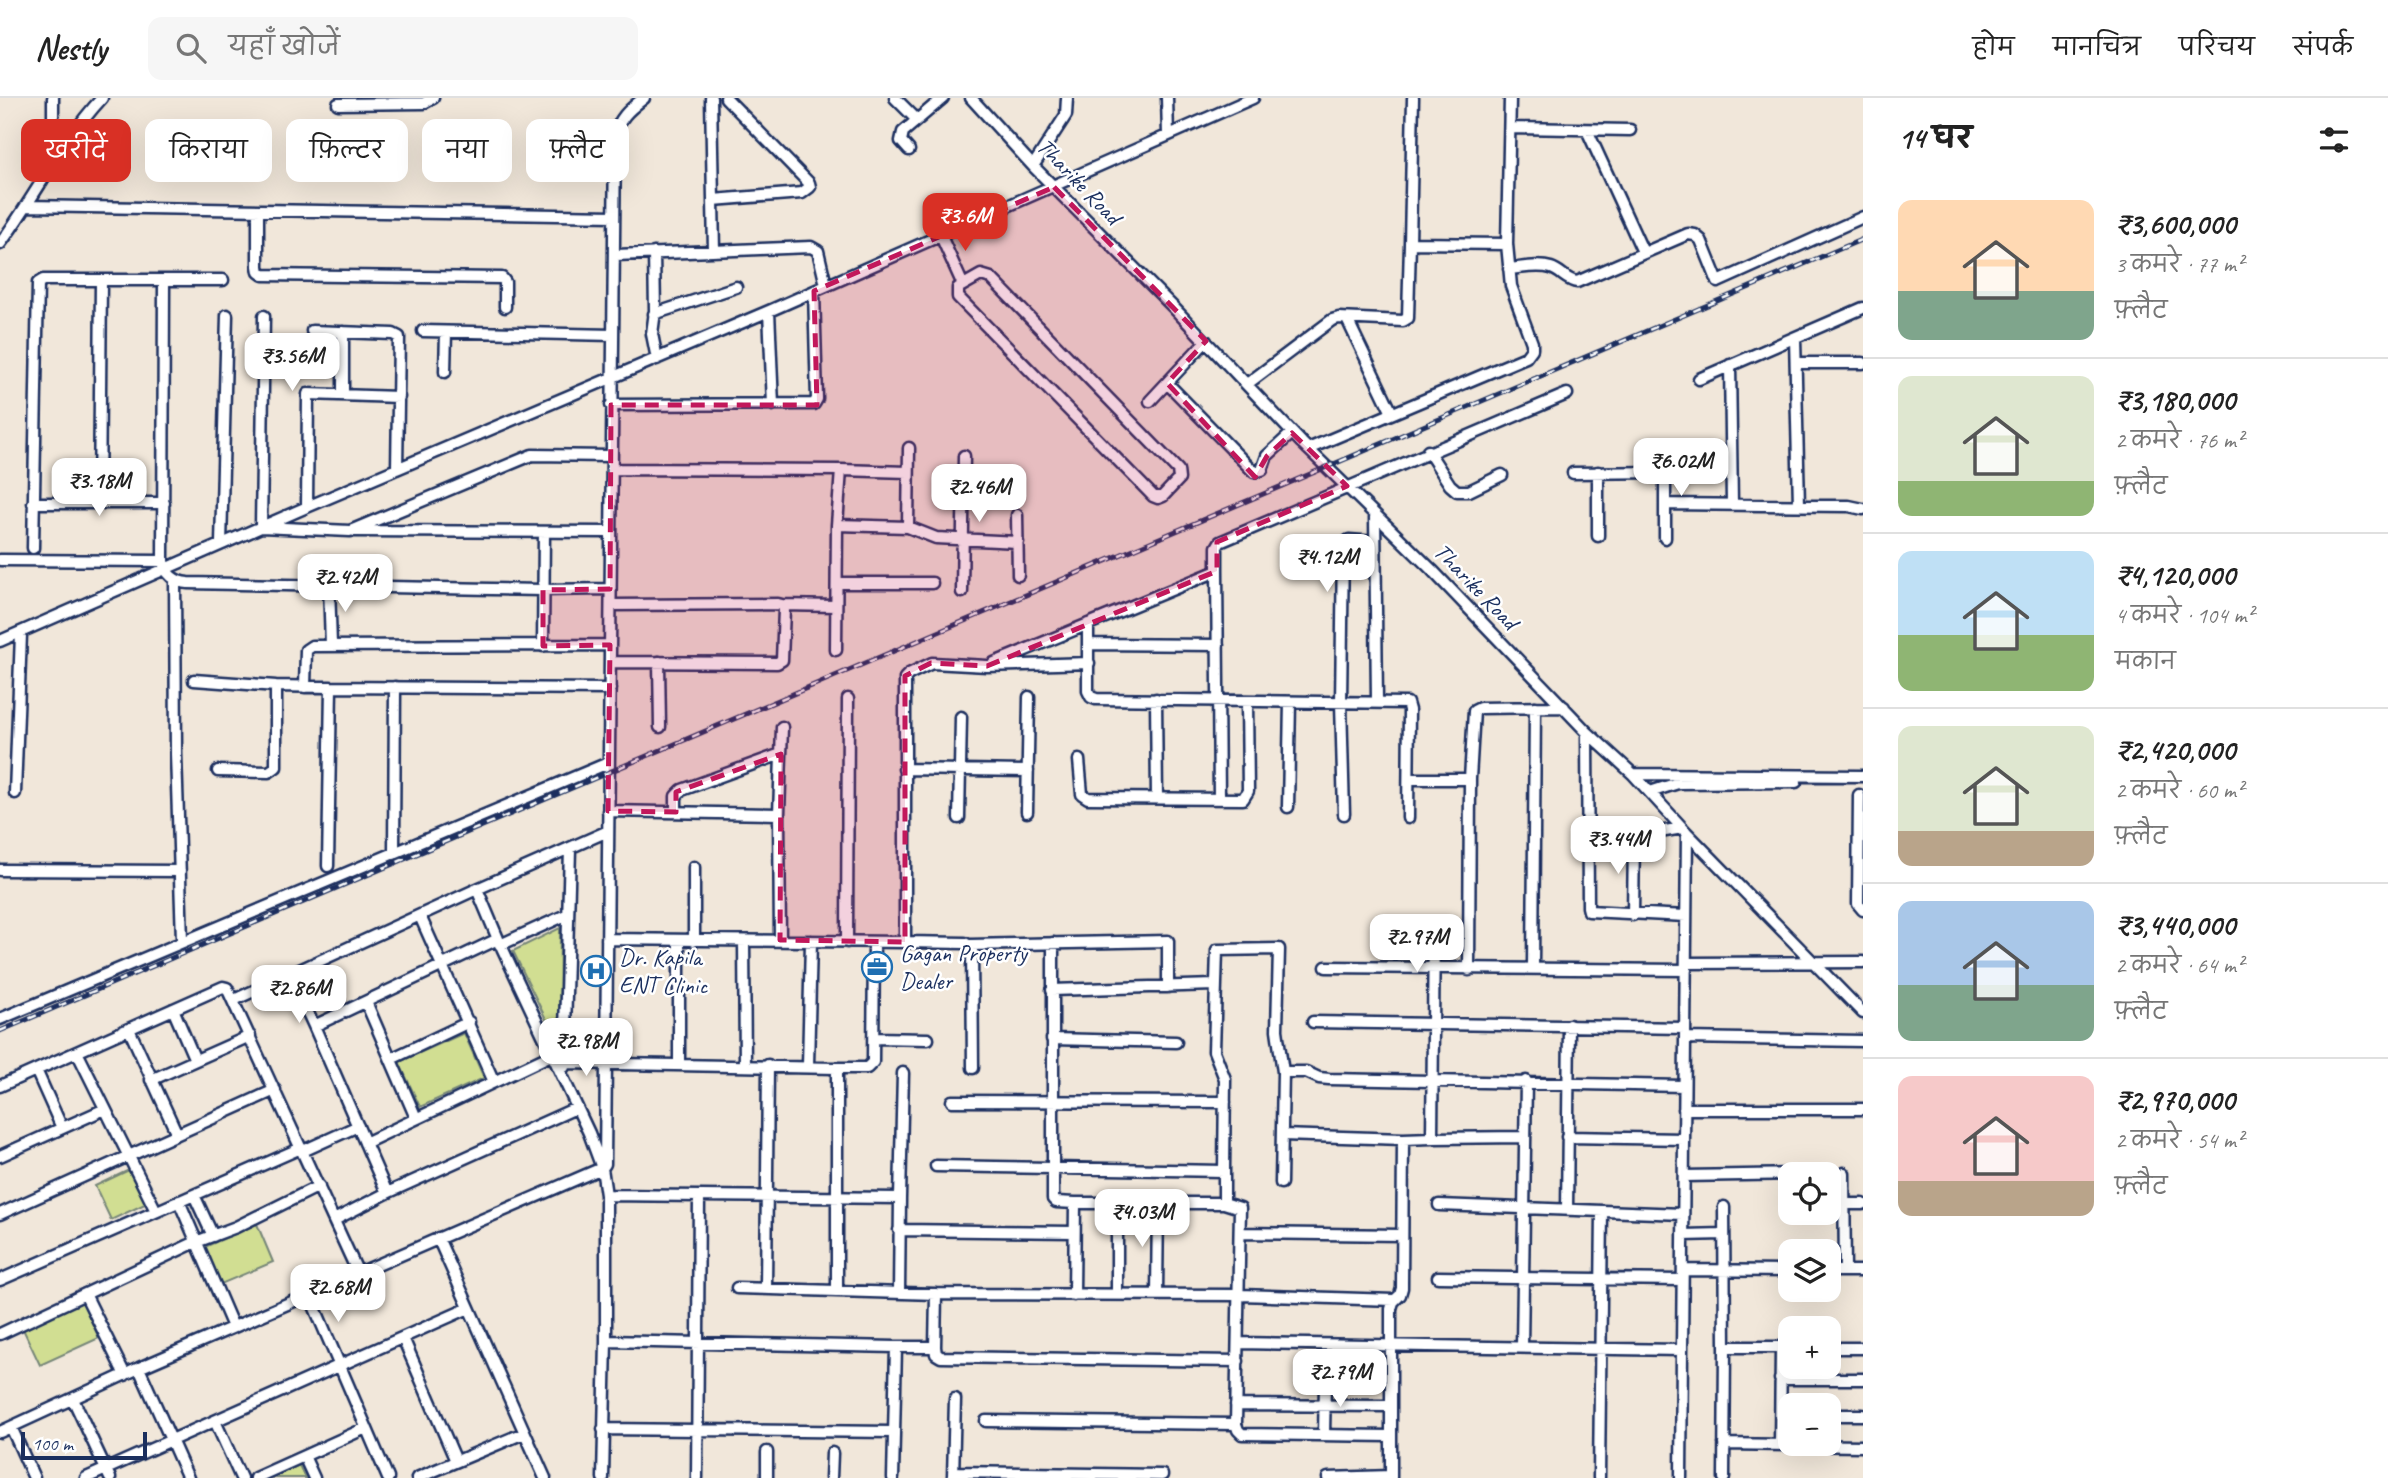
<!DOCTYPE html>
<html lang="hi">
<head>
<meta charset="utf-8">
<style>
  body { margin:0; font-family:Caveat,"Playpen Sans Deva",sans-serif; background:#f6f6f6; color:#222; height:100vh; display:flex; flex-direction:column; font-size:26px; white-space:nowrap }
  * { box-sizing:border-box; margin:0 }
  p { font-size:23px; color:#767676 }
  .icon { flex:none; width:38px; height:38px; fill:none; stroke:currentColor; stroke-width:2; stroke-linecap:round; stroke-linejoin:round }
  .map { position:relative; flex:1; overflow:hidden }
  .side { display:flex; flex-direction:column; background:#fff; width:525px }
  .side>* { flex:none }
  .hud { position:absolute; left:21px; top:21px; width:665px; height:63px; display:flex; gap:14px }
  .controls { position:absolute; left:1778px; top:1064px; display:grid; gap:14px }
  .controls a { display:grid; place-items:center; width:63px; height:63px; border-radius:14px; background:#fff; box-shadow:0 7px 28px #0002; font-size:35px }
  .scale { position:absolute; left:21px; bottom:18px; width:126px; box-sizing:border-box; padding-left:7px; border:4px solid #1b2f5e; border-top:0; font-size:19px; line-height:24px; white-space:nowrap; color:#1b2f5e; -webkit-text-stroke:5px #fff; paint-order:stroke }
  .price { position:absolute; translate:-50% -60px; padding:0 16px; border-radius:14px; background:#fff; color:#222; font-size:23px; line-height:46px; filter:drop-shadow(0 2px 4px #0008) }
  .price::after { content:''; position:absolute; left:50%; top:42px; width:21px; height:16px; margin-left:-10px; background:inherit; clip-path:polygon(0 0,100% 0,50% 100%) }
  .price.active { background:#d93025; color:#fff }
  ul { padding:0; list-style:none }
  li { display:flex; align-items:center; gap:21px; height:175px; padding:0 35px }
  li+li { border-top:2px solid #e0e0e0 }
  li span { display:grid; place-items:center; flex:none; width:196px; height:140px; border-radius:14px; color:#555 }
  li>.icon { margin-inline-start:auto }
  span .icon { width:84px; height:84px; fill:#fffc; stroke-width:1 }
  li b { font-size:30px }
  h2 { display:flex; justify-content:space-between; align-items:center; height:84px; padding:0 35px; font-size:30px }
  .chip { padding:0 24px; border-radius:14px; background:#fff; box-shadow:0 7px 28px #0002; font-size:24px; line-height:63px }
  .chip.active { background:#d93025; color:#fff }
  header { display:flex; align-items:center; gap:42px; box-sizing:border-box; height:98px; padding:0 35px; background:#fff; border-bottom:2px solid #e0e0e0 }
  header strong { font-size:33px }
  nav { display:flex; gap:38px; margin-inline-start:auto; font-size:24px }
  .search { width:490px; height:63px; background:#f6f6f6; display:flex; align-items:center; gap:18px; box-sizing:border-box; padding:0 24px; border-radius:14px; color:#767676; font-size:26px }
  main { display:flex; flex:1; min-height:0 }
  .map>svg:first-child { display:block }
  .green { fill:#d1de92; stroke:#768678; stroke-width:2 }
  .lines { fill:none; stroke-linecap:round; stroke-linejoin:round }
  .minor-casing { stroke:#1b2f5e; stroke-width:15 }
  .minor { stroke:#fff; stroke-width:10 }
  .rail-casing { stroke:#1b2f5e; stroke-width:5 }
  .rail { stroke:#fff; stroke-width:2.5; stroke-dasharray:8; stroke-linecap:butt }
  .marked { fill:#c2185b; fill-opacity:0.2; stroke:#c2185b; stroke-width:5; stroke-dasharray:14 9; stroke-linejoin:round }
  .labels { text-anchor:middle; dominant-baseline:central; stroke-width:5; stroke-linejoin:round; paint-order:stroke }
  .street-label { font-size:24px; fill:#1b2f5e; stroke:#fff }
  .poi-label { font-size:24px; fill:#1b2f5e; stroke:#fff; text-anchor:start }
</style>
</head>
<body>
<header>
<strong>Nestly</strong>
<div class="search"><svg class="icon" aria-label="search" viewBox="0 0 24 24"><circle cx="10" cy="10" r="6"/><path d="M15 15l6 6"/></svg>यहाँ खोजें</div>
<nav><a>होम</a><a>मानचित्र</a><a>परिचय</a><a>संपर्क</a></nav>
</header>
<main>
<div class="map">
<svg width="1863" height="1380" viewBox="0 0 1863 1380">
  <rect width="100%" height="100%" fill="#f1e7da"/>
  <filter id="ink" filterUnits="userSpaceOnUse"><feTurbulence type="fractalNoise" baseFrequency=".0143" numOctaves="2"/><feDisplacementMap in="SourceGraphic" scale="14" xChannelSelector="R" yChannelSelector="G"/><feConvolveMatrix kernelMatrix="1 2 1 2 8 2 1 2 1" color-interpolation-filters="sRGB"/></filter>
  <g filter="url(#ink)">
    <path class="green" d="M560 830 559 948 513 853Z
      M464 935 484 980 420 1009 399 964Z
      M131 1071 147 1105 111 1122 95 1088Z
      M257 1126 273 1164 216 1188 200 1151Z
      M82 1203 99 1240 40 1267 23 1231Z
      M299 1367 305 1380H272Z"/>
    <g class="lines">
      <g class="minor-casing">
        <path id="minor" d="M711 0 714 153
          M895 0 917 22
          M971 0 1033 68 1174 210 1302 345 1432 472 1587 634 1633 676 1687 735 1863 915
          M1167 0 1168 37
          M338 6 424 5 433 0
          M1510 30 1630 32
          M1587 32 1643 154
          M909 52 901 43 903 34 943 0
          M53 68V0
          M1033 68 1066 17 1067 0
          M713 102 802 95 810 89 809 85 726 0
          M28 108 614 118
          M258 113V168L259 174 263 177 502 180 505 184V209
          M940 136 963 187
          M1410 145 1413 0
          M0 146C35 99 62 43 102 0
          M654 155 655 213 652 236 657 261
          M616 157 811 149 818 153 826 187
          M1509 171C1522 170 1538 166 1551 170 1561 173 1567 183 1577 184L1688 136 1695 137 1701 142 1718 184 1863 119
          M981 177 991 180 1178 372 1179 381 1163 398 1158 400 1153 398 958 199V190Z
          M164 182 163 463C165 476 175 484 188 485L543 492 610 491
          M769 213 773 307
          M654 216 736 189
          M264 218 261 429 350 433 532 357 611 358
          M1347 221 1392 315
          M312 233 393 236 399 239 397 371
          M423 233 613 237
          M1795 240 1799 407
          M1796 265H1863
          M1730 267 1732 406
          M445 274 446 234
          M1699 281 1863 210
          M1167 285 1254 374 1262 372 1267 358 1292 335
          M1247 286 1332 222 1339 220 1403 223 1408 220 1410 145 1507 146
          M343 296V234
          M1150 303 1206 243
          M611 307 814 306 817 301 814 193
          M1308 351 1526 259 1532 251V245L1511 188 1507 146 1510 0
          M1428 353 1450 387 1457 393H1469L1502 377
          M612 371 841 372
          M1598 374V438
          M1573 375 1665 374
          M33 405H164
          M99 405 101 183
          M1665 406 1849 408 1863 411
          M307 409 308 296 399 299
          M1017 417 1018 477
          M1375 417 1377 603
          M837 427 908 429 909 350
          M908 429 936 440 1018 444
          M354 433 611 434
          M1665 440V360
          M221 446 227 217
          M33 450 38 185 43 182H223
          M0 462 163 463
          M175 482 176 656 182 842
          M837 485H932
          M329 487 331 547
          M962 494 964 358
          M611 507 778 506 782 507 784 511 782 562 777 565 611 564
          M782 507 836 508
          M1088 526V593L1091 599 1096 601 1407 605 1409 612 1408 720
          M0 543 307 409 769 213 1253 0
          M1089 546 1218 547
          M543 548 544 434
          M836 552 837 427 841 372 908 374
          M659 564 660 629
          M994 565 1217 473
          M194 582 276 588 331 589
          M305 589 306 552 312 548 610 547
          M1156 601 1157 700
          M1587 634 1588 809 1589 813 1686 818
          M1079 662 1082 696 1088 700 1243 701 1248 693 1247 604
          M904 671 1028 673
          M218 673 269 674 276 669V588
          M1633 676 1863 678
          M1409 681H1470
          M1650 694 1678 685 1796 684
          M15 695 21 536
          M1859 697 1858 806 1863 812
          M1219 701 1217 473V449L1220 444 1567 296
          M1288 709 1290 604
          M608 713 779 716
          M676 714V698L682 692 781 656
          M1027 714 1029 599
          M1344 716 1341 605 1343 447 1349 442 1375 444
          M959 720 961 619
          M1588 747 1682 730
          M394 756 395 589
          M328 768 331 589 610 591
          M694 769V843
          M0 772 180 773
          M477 791 608 733
          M1633 817 1634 739
          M420 818 494 984
          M607 841 905 844
          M780 842 779 716 782 629
          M744 843 745 967
          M847 844 848 601
          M500 847 568 816
          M970 847 1168 843V889
          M1686 865 1863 864
          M1326 869 1686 872
          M1533 869 1535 609
          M1469 872 1470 681 1474 613 1480 610 1564 609
          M290 876 314 928
          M1052 892 1215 887
          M234 902 477 791 498 841 589 1035 602 1070 606 1097V1243L603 1380
          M366 904 416 1020
          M173 911 195 962
          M0 921 608 665
          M1313 924 1685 930
          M129 931 177 1036
          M874 940 928 941
          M1685 940 1863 943
          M1052 941 1176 944
          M77 954 156 1113
          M391 961 469 924
          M564 965 837 970V1193
          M679 967V842
          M808 968 811 843
          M564 969 570 751
          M837 970H867L873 964 874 844
          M973 970 972 849 965 845 905 844V580L909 576 932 565 987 568 1089 565
          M36 972 62 1030
          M1283 974H1306L1319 980 1329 981 1684 988
          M151 982 250 938
          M0 988 223 889 227 890 358 1175
          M952 1003 1225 1004
          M1684 1011H1863
          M1282 1037 1403 1041
          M1567 1039 1684 1041
          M1432 1040 1524 1039
          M365 1045 551 957
          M303 1053 358 1028
          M0 1058 105 1011
          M936 1068 1224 1073V1105
          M1224 1073 1225 981 1214 953 1217 852 1279 851 1277 932 1283 974 1281 1085
          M1844 1075 1845 1173
          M1684 1078 1800 1076
          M387 1095 576 1010
          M194 1097 213 1138
          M606 1097 900 1100 903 975
          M179 1103 233 1229
          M1844 1106H1863
          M1439 1107 1683 1116
          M1724 1109 1725 1249
          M1567 1112 1569 927
          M0 1116 275 992
          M334 1122 387 1095 314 928 498 841
          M899 1132 1074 1134
          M1240 1135 1402 1137
          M1683 1137 1724 1136
          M438 1140 545 1380
          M1683 1172 1790 1173
          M1829 1173H1863
          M1438 1179 1682 1182
          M0 1182 301 1050
          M737 1190 936 1196 935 1249 936 1256 941 1259 1238 1263
          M766 1191 768 967
          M899 1195 900 1100
          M85 1196 125 1277
          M309 1196 388 1380
          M936 1196 1240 1197 1394 1202
          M1074 1197 1075 1105
          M1117 1197V1104
          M1157 1197 1158 1105
          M0 1236 196 1144 236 1129 319 1088
          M403 1240 456 1363
          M606 1243 896 1249 893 1380
          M1239 1245 1682 1252 1687 735
          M896 1249H935
          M1522 1249 1526 983
          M1829 1250H1863
          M139 1270 188 1380
          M1780 1281H1863
          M73 1301 110 1380
          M1236 1307 1390 1308
          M1829 1317H1863
          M215 1323 241 1380
          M986 1323 1236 1326 1240 1110 1224 1105H1075L1056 1104 1053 1101V845
          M1236 1326 1238 1332 1242 1336 1390 1338
          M11 1329 34 1380
          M603 1331 893 1334
          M0 1334 139 1270 602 1070 605 1066 615 39C618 20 630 11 644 0
          M1324 1337 1325 1285
          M1724 1346 1863 1348
          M1780 1346 1781 1249
          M304 1358 366 1330
          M953 1374 1162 1377
          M953 1379 955 1301
          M86 1380 469 1210
          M255 1380 304 1358 314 1380
          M417 1380 524 1335
          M697 1380 699 1098
          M767 1380V1354
          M831 1380 832 1355
          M1328 1380 1391 1378
          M1391 1380V1211L1393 1204 1400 1197 1402 1190 1403 1041 1432 1040 1434 825
          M1599 1380 1602 1113
          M1681 1380 1682 1252
          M1724 1380 1725 1249H1790"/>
      </g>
      <use href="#minor" class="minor"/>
      <g class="rail-casing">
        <path id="rail" d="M0 933 1863 141"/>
      </g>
      <use href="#rail" class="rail"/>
    </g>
  </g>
  <path class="marked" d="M1054 89 1206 243 1167 285 1255 379 1267 358 1292 335 1347 388 1217 444V473L987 568 931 565 905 578V844L780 842 781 656 676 694V714L608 713 610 547 543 548V492L610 491 611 307H817L814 193Z"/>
  <defs>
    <g id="office-ring" transform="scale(1.575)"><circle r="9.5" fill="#fff" stroke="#1f6fb2" stroke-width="1.5"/><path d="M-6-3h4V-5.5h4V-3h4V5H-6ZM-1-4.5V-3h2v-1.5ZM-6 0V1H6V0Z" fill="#1f6fb2"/></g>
    <g id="hospital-ring" transform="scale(1.575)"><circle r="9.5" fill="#fff" stroke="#1f6fb2" stroke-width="1.5"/><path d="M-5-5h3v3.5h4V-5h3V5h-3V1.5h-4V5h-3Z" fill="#1f6fb2"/></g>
  </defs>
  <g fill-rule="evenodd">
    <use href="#office-ring" x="877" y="869"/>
    <use href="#hospital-ring" x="596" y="873"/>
  </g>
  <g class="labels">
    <g class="street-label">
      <text transform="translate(1079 83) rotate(46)">Tharike Road</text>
      <text transform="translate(1476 488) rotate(46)">Tharike Road</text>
    </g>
    <g class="poi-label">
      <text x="900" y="855">Gagan Property<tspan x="900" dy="28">Dealer</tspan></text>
      <text x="619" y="859">Dr. Kapila<tspan x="619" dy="28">ENT Clinic</tspan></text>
    </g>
  </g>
</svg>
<div class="controls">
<a><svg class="icon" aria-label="locate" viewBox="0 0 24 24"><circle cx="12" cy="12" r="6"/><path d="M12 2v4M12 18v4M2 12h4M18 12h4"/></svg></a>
<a><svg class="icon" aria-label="layers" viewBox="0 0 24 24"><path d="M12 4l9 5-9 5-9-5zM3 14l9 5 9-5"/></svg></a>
<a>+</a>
<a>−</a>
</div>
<div class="scale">100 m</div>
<b class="price active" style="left:965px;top:155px">₹3.6M</b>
<b class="price" style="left:292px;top:295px">₹3.56M</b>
<b class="price" style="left:1681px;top:400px">₹6.02M</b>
<b class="price" style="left:99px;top:420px">₹3.18M</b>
<b class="price" style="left:979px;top:426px">₹2.46M</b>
<b class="price" style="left:1327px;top:496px">₹4.12M</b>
<b class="price" style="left:345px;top:516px">₹2.42M</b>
<b class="price" style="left:1618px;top:778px">₹3.44M</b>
<b class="price" style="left:1417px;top:876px">₹2.97M</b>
<b class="price" style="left:299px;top:927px">₹2.86M</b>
<b class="price" style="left:586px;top:980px">₹2.98M</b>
<b class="price" style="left:1142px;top:1151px">₹4.03M</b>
<b class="price" style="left:338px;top:1226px">₹2.68M</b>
<b class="price" style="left:1340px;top:1311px">₹2.79M</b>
<div class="hud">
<a class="chip active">खरीदें</a>
<a class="chip">किराया</a>
<a class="chip">फ़िल्टर</a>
<a class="chip">नया</a>
<a class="chip">फ़्लैट</a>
</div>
</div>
<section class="side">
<h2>14 घर<svg class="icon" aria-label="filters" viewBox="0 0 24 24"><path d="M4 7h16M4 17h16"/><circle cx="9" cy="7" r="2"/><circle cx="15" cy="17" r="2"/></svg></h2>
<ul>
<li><span style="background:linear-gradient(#ffd9b3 65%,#7fa58c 0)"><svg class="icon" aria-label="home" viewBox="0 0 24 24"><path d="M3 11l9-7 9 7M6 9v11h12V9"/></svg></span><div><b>₹3,600,000</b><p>3 कमरे · 77 m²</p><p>फ़्लैट</p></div></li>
<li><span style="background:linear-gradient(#dfe7d0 75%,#8fb573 0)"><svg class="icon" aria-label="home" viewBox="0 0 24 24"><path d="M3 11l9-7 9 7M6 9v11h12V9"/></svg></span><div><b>₹3,180,000</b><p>2 कमरे · 76 m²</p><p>फ़्लैट</p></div></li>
<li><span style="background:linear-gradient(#bfe0f5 60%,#8fb573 0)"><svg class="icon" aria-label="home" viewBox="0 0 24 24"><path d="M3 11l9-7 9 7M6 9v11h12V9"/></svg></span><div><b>₹4,120,000</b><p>4 कमरे · 104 m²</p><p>मकान</p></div></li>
<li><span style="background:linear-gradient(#dfe7d0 75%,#b9a48a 0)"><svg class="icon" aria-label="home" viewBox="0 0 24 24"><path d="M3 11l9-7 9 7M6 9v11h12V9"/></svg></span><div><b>₹2,420,000</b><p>2 कमरे · 60 m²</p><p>फ़्लैट</p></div></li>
<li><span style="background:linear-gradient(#a9c7e8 60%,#7fa58c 0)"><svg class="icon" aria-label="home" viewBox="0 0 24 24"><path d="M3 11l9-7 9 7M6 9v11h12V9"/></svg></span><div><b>₹3,440,000</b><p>2 कमरे · 64 m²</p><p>फ़्लैट</p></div></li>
<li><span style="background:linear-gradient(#f6c9c9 75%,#b9a48a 0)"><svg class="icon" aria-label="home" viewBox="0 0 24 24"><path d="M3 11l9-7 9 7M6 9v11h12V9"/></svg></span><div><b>₹2,970,000</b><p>2 कमरे · 54 m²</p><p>फ़्लैट</p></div></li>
</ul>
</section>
</main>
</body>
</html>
